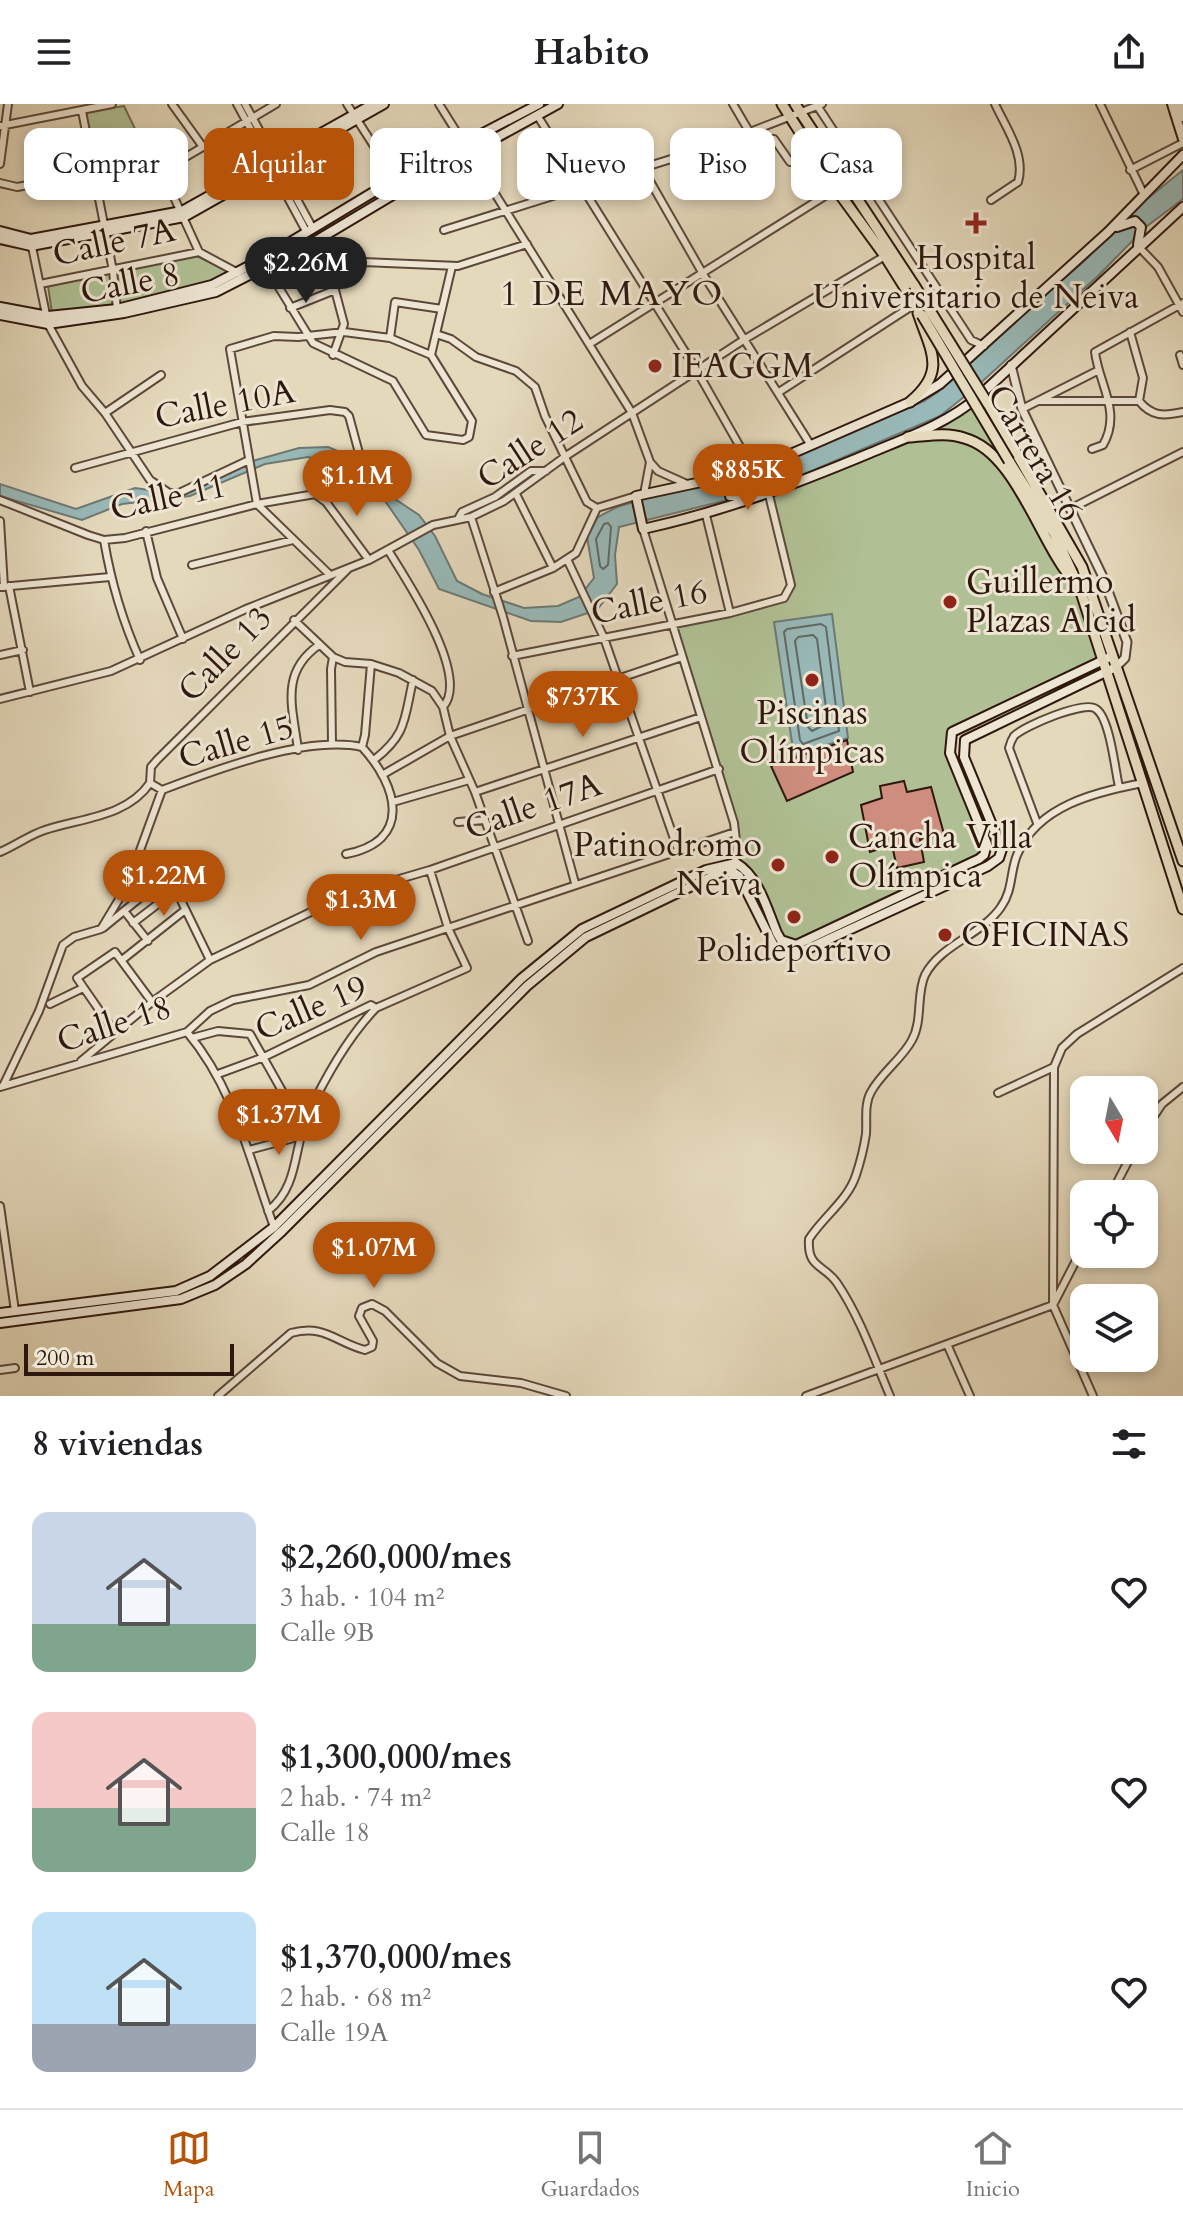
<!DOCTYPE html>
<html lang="es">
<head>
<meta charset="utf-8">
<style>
  body { margin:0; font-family:Cardo,serif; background:#f6f6f6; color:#202124; height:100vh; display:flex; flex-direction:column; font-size:30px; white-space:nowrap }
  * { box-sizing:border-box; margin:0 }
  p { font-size:26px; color:#757577 }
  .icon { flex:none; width:44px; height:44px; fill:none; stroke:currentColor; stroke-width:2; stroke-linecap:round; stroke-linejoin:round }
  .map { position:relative; height:1292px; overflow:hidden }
  .side { display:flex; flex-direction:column; background:#fff; flex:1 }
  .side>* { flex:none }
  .hud { position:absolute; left:24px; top:24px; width:1136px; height:72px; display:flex; gap:16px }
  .needle { width:52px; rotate:170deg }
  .buttons { position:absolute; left:1070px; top:972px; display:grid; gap:16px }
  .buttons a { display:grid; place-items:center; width:88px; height:88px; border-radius:16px; background:#fff; box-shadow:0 4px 12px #0003; font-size:40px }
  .scale { position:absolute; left:24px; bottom:20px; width:210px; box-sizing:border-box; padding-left:8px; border:4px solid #2e180e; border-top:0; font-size:22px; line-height:28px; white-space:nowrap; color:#2e180e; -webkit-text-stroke:6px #eee6d3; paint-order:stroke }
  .price { position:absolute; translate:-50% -68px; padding:0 18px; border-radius:28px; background:#b45309; color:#fff; font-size:26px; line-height:52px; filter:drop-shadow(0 2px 4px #0008) }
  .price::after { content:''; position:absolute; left:50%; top:48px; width:24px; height:18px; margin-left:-12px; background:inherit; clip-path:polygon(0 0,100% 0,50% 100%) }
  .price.active { background:#222; color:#fff }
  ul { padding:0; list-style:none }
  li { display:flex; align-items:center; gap:24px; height:200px; padding:0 32px }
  li span { display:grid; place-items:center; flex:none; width:224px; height:160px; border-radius:16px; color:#555 }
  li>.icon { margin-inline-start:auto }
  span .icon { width:96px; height:96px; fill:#fffc; stroke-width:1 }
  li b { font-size:34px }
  h2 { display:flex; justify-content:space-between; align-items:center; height:96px; padding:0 32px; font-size:34px }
  .tag { padding:0 28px; border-radius:16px; background:#fff; box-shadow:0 4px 12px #0003; font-size:28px; line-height:72px }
  .tag.active { background:#b45309; color:#fff }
  header { display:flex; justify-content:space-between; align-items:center; height:104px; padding:0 32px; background:#fff; font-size:36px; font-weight:800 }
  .tabs { display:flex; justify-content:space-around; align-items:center; height:112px; border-top:2px solid #e0e0e0; background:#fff; font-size:22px; color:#757577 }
  .tabs a { display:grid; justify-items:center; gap:4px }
  .tabs .active { color:#b45309 }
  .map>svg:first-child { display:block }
  .green { fill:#b0c094; stroke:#6f6c51; stroke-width:2 }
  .water { fill:#98b9b8; stroke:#6e7974; stroke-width:2 }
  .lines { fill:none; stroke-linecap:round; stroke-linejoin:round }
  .shore { stroke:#636863; stroke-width:2 }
  .building { fill:#ce8d7e; stroke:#2e180e; stroke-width:2 }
  .minor-casing { stroke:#5c483a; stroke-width:10 }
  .tertiary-casing { stroke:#5c483a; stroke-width:11 }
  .secondary-casing { stroke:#2e180e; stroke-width:12 }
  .primary-casing { stroke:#2e180e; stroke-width:13 }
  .minor { stroke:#eee6d3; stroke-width:6 }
  .tertiary { stroke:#eee6d3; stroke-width:7 }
  .secondary { stroke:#eee6d3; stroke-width:8 }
  .primary { stroke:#e5d9bc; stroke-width:9 }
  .primary-bridge-casing { stroke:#2e180e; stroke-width:13; stroke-linecap:butt }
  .primary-bridge { stroke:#e5d9bc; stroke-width:9 }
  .poi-dot { fill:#8f2418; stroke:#eee6d3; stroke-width:3 }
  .labels { text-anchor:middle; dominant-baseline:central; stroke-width:6; stroke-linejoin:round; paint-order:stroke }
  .street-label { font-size:34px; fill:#2e180e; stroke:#eee6d3 }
  .poi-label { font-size:34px; fill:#2e180e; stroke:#eee6d3; text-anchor:start }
  .neighbourhood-label { font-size:36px; letter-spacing:2px; fill:#2e180e; stroke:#eee6d3 }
</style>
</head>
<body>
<header><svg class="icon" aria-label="menu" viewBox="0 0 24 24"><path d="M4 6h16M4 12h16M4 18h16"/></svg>Habito<svg class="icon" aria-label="share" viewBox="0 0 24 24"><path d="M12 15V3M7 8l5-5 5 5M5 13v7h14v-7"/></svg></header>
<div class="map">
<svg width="1183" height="1292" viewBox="0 0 1183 1292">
  <rect width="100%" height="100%" fill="#e5d9bc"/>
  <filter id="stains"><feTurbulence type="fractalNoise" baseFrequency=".0025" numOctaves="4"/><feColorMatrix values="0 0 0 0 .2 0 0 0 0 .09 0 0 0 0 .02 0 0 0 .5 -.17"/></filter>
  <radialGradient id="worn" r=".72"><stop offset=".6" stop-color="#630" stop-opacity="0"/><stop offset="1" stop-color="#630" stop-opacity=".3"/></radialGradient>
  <path class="green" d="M124 2 151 58 94 68 84 8Z
    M197 152 229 168C199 193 93 203 52 209L48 182Z
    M970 300 993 341 988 344 1080 485 1101 557 958 623 949 635 985 735 984 751 802 839 781 836 758 785 736 759 734 719 670 520 778 497 790 486 770 393 848 359Z"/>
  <path class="water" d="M1183 66V95L1146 123 1098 172 974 285 940 312 767 386 619 423 615 451 617 480 597 506 561 518 531 517 439 485 419 446 383 394 324 357 308 353 265 360 190 392 122 400 82 416 0 392V380L76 405 135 384 177 390 205 381 256 356 299 344 328 343 348 351 380 385 419 411 435 432 457 477 482 490 524 504 558 502 579 493 594 474 587 433 598 413 617 403 810 345 924 297 938 288 959 264 1082 159 1142 99Z
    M832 510 848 634 794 652 774 518Z"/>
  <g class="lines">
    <path class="shore" d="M608 419 611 423 608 461 603 465 600 462 596 435 604 420Z
      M821 520 826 523 839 627 803 640 800 636 784 528 787 525Z
      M813 531 817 535 828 619 812 627 808 623 795 537 798 533Z"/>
  </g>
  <path class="building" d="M593 25 617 66 585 76 562 40Z
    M847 636 853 668 787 697 771 662Z
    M904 677 907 688 931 683 944 730 920 735 924 758 897 764 892 741 870 748 861 701 882 694 880 682Z"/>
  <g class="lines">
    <g class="minor-casing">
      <path id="minor" d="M172 0 203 43
        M237 0 306 127
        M245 0 312 123
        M347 0 395 75
        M439 0 632 309 650 358 644 390
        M733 0 750 29
        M1100 0 1144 91
        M818 3 971 236 984 242
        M82 7 113 167 117 205
        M537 11 697 267 752 364
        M0 22 112 0
        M719 40 731 59H736L770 35H774L790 58
        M0 60 8 0
        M643 65 703 170 810 340
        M1130 66 1183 39
        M162 67 276 0
        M0 79 17 83 153 59 162 67 199 148 238 169
        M991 96 1018 78C1026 51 1006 24 995 0
        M444 126 719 40 822 0
        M31 138 48 220 82 282 105 309 150 376 169 389H179L249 356
        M314 138 335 186 344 220 333 251
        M1138 142 1158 163 1183 208
        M267 164 313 239 393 277 426 331 463 336 469 333 472 317 431 251 452 162
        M331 177 363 158 458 162 527 140
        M40 180 199 148
        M290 204 335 186
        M1130 228 1143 274 1139 297
        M436 230 451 235 476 253 516 267 535 283 545 312 587 398 597 404
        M390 234 395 198 442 205
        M591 239 836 85
        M1180 251 1183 261
        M779 288 915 200
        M1040 297H1139C1152 313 1164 312 1183 308
        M1022 305 1099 266
        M105 309 161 271
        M1092 345 1103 341C1122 308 1099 281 1095 248L1183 199
        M650 358 658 367 687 380
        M75 364 242 318 330 306 345 308 349 312 359 349
        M516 390 553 464
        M0 396 88 431 104 436 125 434 257 400 315 390 326 398 369 456
        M597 404 636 392
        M1070 405 1183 348
        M706 411 730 509
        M471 413 503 513 575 779
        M458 415 462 408 495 393 531 367H546
        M0 417 4 483
        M643 425 734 719 737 745 733 768
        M146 427 157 474 183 535
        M104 436C111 478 122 516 140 556
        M388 446C407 477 471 572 443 603
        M567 455 604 534 678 746
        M192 461 293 436
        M329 470 257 400 230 245 274 232 298 233 344 228 390 234 431 251
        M9 482 30 588
        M0 483 110 473
        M494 488 553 464 576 449 597 404
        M294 516 333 553 345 558 371 560 399 569 432 587 443 603 450 632 475 688 528 837
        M0 551 23 546
        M512 552 730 509 784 494 791 481 769 391
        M0 595 111 567 246 505 369 456 433 421 471 413 504 397 566 352 745 235 885 152
        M332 640 331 565 333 553
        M362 643 365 631 371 560
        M298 646C293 604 279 569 319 541
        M374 656C407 630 404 616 413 576
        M382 671 450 632 682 553
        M150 679 151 663 157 656 348 465
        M150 679 162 686C215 666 306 631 362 643
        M475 688 701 613
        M393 698 469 676
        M458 718 485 716
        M1037 719 1009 644C1010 640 1012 635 1014 632 1024 622 1085 596 1096 605 1110 614 1115 666 1119 683
        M0 748C15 742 29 731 45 726 81 714 127 713 150 679
        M346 750C413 737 398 682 362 643
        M125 808 148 837
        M133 819 176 786 210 856
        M103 824 168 771
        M122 856 185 806
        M50 900 83 884
        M187 928C235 985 249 1054 274 1123
        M115 929 77 874 115 848 152 898
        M192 934 218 927 250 930 303 1024
        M81 957 152 898 210 856 315 806 355 788 430 766 719 665
        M218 970 264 953 371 901 376 904 467 864 448 824 430 766
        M3 982 39 907 63 841 74 833 101 825 127 782 162 686
        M0 983 187 928 210 907 233 896 309 881 376 848 735 728
        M998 989 1054 963
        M1144 1027 1162 1000 1183 983
        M249 1046 301 1032
        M1111 1090 1134 1046
        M0 1102 15 1207
        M268 1107C300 1082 293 1043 308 1010 325 974 349 932 376 904
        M947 1240 970 1292
        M0 1266 15 1264
        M218 1292 291 1229C325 1220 335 1238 365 1246L372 1243 373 1237 359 1212 362 1204 372 1200 385 1207 437 1259 460 1272 521 1279 566 1292
        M806 1292 1053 1201 1084 1141
        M890 1292C874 1254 860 1213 837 1179 824 1160 807 1165 809 1135 823 1113 848 1096 856 1071 860 1059 864 1043 866 1030 867 1016 864 1000 871 988 881 969 902 955 912 936 923 916 916 890 925 871 941 840 982 831 1001 803 1013 786 1010 768 1017 751 1037 702 1095 688 1143 679
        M1093 1292 1053 1201 1054 963 1062 944 1077 930 1183 864"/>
    </g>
    <g class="tertiary-casing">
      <path id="tertiary" d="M1011 261 1022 305 1102 471 1127 538 1125 554 1116 563"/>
    </g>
    <g class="secondary-casing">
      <path id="secondary" d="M1172 0 1183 35
        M1180 0 1183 13
        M1183 51 1108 128 940 280 910 298 777 356 720 374 636 392 643 425C725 407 793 381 870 349 908 333 946 320 978 293L1183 103
        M1117 123 1135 117 1141 123 1138 141
        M0 127 31 135 182 107 373 0
        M0 135 31 142 184 113 384 0
        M0 203 48 212 117 205 212 181 264 154 395 75 539 0
        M0 211 48 220 124 209 216 188 314 138 401 86 558 0
        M739 372 729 378 730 392 752 391
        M0 1209 176 1187 210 1172 274 1123 521 875 582 825 706 766 736 759C759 773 767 805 777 829L781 836 796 841 979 755 984 751 987 740 950 649 952 628 1112 552
        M0 1219 181 1195 215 1181 246 1160 282 1127 527 882 586 833 721 768H733L739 772 774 842 780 848 792 852 988 762 999 754 1002 745 964 653 965 636 1116 563"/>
    </g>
    <g class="primary-casing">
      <path id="primary" d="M782 0 836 85 885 152 922 211
        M795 0 914 181
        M910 298C947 267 931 248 918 209
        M988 300 1082 463 1183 757
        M908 333C927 332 946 328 964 334 1017 348 1040 441 1076 480
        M1009 357 1054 429 1080 485 1183 805"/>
    </g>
    <use href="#minor" class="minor"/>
    <use href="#tertiary" class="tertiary"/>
    <use href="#secondary" class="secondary"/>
    <use href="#primary" class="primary"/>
    <g class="primary-bridge-casing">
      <path id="primary-bridge" d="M914 181 988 300
        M922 211 1009 357"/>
    </g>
    <use href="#primary-bridge" class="primary-bridge"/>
  </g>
  <g class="poi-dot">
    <path d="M972 107h8v8h8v8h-8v8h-8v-8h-8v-8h8z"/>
    <circle cx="655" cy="262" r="8"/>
    <circle cx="950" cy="498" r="8"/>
    <circle cx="812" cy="576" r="8"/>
    <circle cx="832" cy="753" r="8"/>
    <circle cx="778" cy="761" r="8"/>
    <circle cx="794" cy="813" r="8"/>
    <circle cx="945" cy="831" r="8"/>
  </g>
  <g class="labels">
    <g class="street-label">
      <text transform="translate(114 138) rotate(-12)">Calle 7A</text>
      <text transform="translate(130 179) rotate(-11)">Calle 8</text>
      <text transform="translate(225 300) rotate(-11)">Calle 10A</text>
      <text transform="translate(530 345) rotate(-33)">Calle 12</text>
      <text transform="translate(1035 349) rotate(59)">Carrera 16</text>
      <text transform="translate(168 393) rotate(-12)">Calle 11</text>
      <text transform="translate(649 498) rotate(-11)">Calle 16</text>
      <text transform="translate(225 550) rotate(-46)">Calle 13</text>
      <text transform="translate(236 638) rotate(-16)">Calle 15</text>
      <text transform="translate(533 702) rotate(-19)">Calle 17A</text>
      <text transform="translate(311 904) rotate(-23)">Calle 19</text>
      <text transform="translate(114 920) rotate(-18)">Calle 18</text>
    </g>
    <g class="poi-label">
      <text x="976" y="154" text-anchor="middle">Hospital<tspan x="976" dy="39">Universitario de Neiva</tspan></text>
      <text x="671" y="262">IEAGGM</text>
      <text x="966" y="478">Guillermo<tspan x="966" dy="39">Plazas Alcid</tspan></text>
      <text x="812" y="609" text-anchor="middle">Piscinas<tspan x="812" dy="39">Olímpicas</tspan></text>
      <text x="848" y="733">Cancha Villa<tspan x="848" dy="39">Olímpica</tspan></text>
      <text x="762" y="741" text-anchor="end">Patinodromo<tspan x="762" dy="39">Neiva</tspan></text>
      <text x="961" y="831">OFICINAS</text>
      <text x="794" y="846" text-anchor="middle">Polideportivo</text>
    </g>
    <g class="neighbourhood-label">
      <text x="612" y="189">1 DE MAYO</text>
    </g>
  </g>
  <rect width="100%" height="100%" filter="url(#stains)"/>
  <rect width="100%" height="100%" fill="url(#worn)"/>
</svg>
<div class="buttons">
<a><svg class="needle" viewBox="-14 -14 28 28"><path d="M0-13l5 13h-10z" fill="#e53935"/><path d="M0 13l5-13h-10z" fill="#757577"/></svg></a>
<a><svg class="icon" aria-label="locate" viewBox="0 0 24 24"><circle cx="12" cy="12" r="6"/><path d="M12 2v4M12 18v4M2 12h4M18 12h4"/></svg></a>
<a><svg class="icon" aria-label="layers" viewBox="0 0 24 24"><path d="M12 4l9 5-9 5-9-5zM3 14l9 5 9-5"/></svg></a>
</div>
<div class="scale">200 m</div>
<b class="price active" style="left:306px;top:201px">$2.26M</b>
<b class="price" style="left:748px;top:408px">$885K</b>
<b class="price" style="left:357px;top:414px">$1.1M</b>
<b class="price" style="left:583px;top:635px">$737K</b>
<b class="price" style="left:164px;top:814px">$1.22M</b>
<b class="price" style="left:361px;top:838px">$1.3M</b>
<b class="price" style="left:279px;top:1053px">$1.37M</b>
<b class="price" style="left:374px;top:1186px">$1.07M</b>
<div class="hud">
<a class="tag">Comprar</a>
<a class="tag active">Alquilar</a>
<a class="tag">Filtros</a>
<a class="tag">Nuevo</a>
<a class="tag">Piso</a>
<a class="tag">Casa</a>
</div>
</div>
<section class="side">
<h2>8 viviendas<svg class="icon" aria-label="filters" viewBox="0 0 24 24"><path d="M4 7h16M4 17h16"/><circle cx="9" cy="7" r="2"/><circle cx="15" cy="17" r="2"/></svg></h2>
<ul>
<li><span style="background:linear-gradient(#c9d6e8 70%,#7fa58c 0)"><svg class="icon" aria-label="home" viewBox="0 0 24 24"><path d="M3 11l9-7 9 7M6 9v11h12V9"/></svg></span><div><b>$2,260,000/mes</b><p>3 hab. · 104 m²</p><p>Calle 9B</p></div><svg class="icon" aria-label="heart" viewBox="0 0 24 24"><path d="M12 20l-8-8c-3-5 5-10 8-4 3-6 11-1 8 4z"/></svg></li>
<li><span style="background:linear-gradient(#f6c9c9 60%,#7fa58c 0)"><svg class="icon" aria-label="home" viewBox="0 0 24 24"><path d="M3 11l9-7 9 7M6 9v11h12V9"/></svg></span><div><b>$1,300,000/mes</b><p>2 hab. · 74 m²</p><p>Calle 18</p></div><svg class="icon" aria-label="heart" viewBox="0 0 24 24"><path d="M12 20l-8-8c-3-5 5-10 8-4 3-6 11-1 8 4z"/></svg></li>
<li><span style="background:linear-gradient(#bfe0f5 70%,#9aa5b1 0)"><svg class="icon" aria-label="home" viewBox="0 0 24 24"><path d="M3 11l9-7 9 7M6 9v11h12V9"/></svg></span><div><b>$1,370,000/mes</b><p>2 hab. · 68 m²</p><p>Calle 19A</p></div><svg class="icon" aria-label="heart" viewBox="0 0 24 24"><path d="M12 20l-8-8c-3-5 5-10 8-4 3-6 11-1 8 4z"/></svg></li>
</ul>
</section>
<nav class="tabs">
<a class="active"><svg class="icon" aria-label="map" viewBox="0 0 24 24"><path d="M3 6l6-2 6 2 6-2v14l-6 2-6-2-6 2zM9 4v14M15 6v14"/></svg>Mapa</a>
<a><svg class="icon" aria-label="saved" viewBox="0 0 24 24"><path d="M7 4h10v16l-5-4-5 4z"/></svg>Guardados</a>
<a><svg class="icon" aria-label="home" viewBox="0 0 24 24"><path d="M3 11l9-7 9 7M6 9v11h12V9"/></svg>Inicio</a>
</nav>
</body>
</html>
